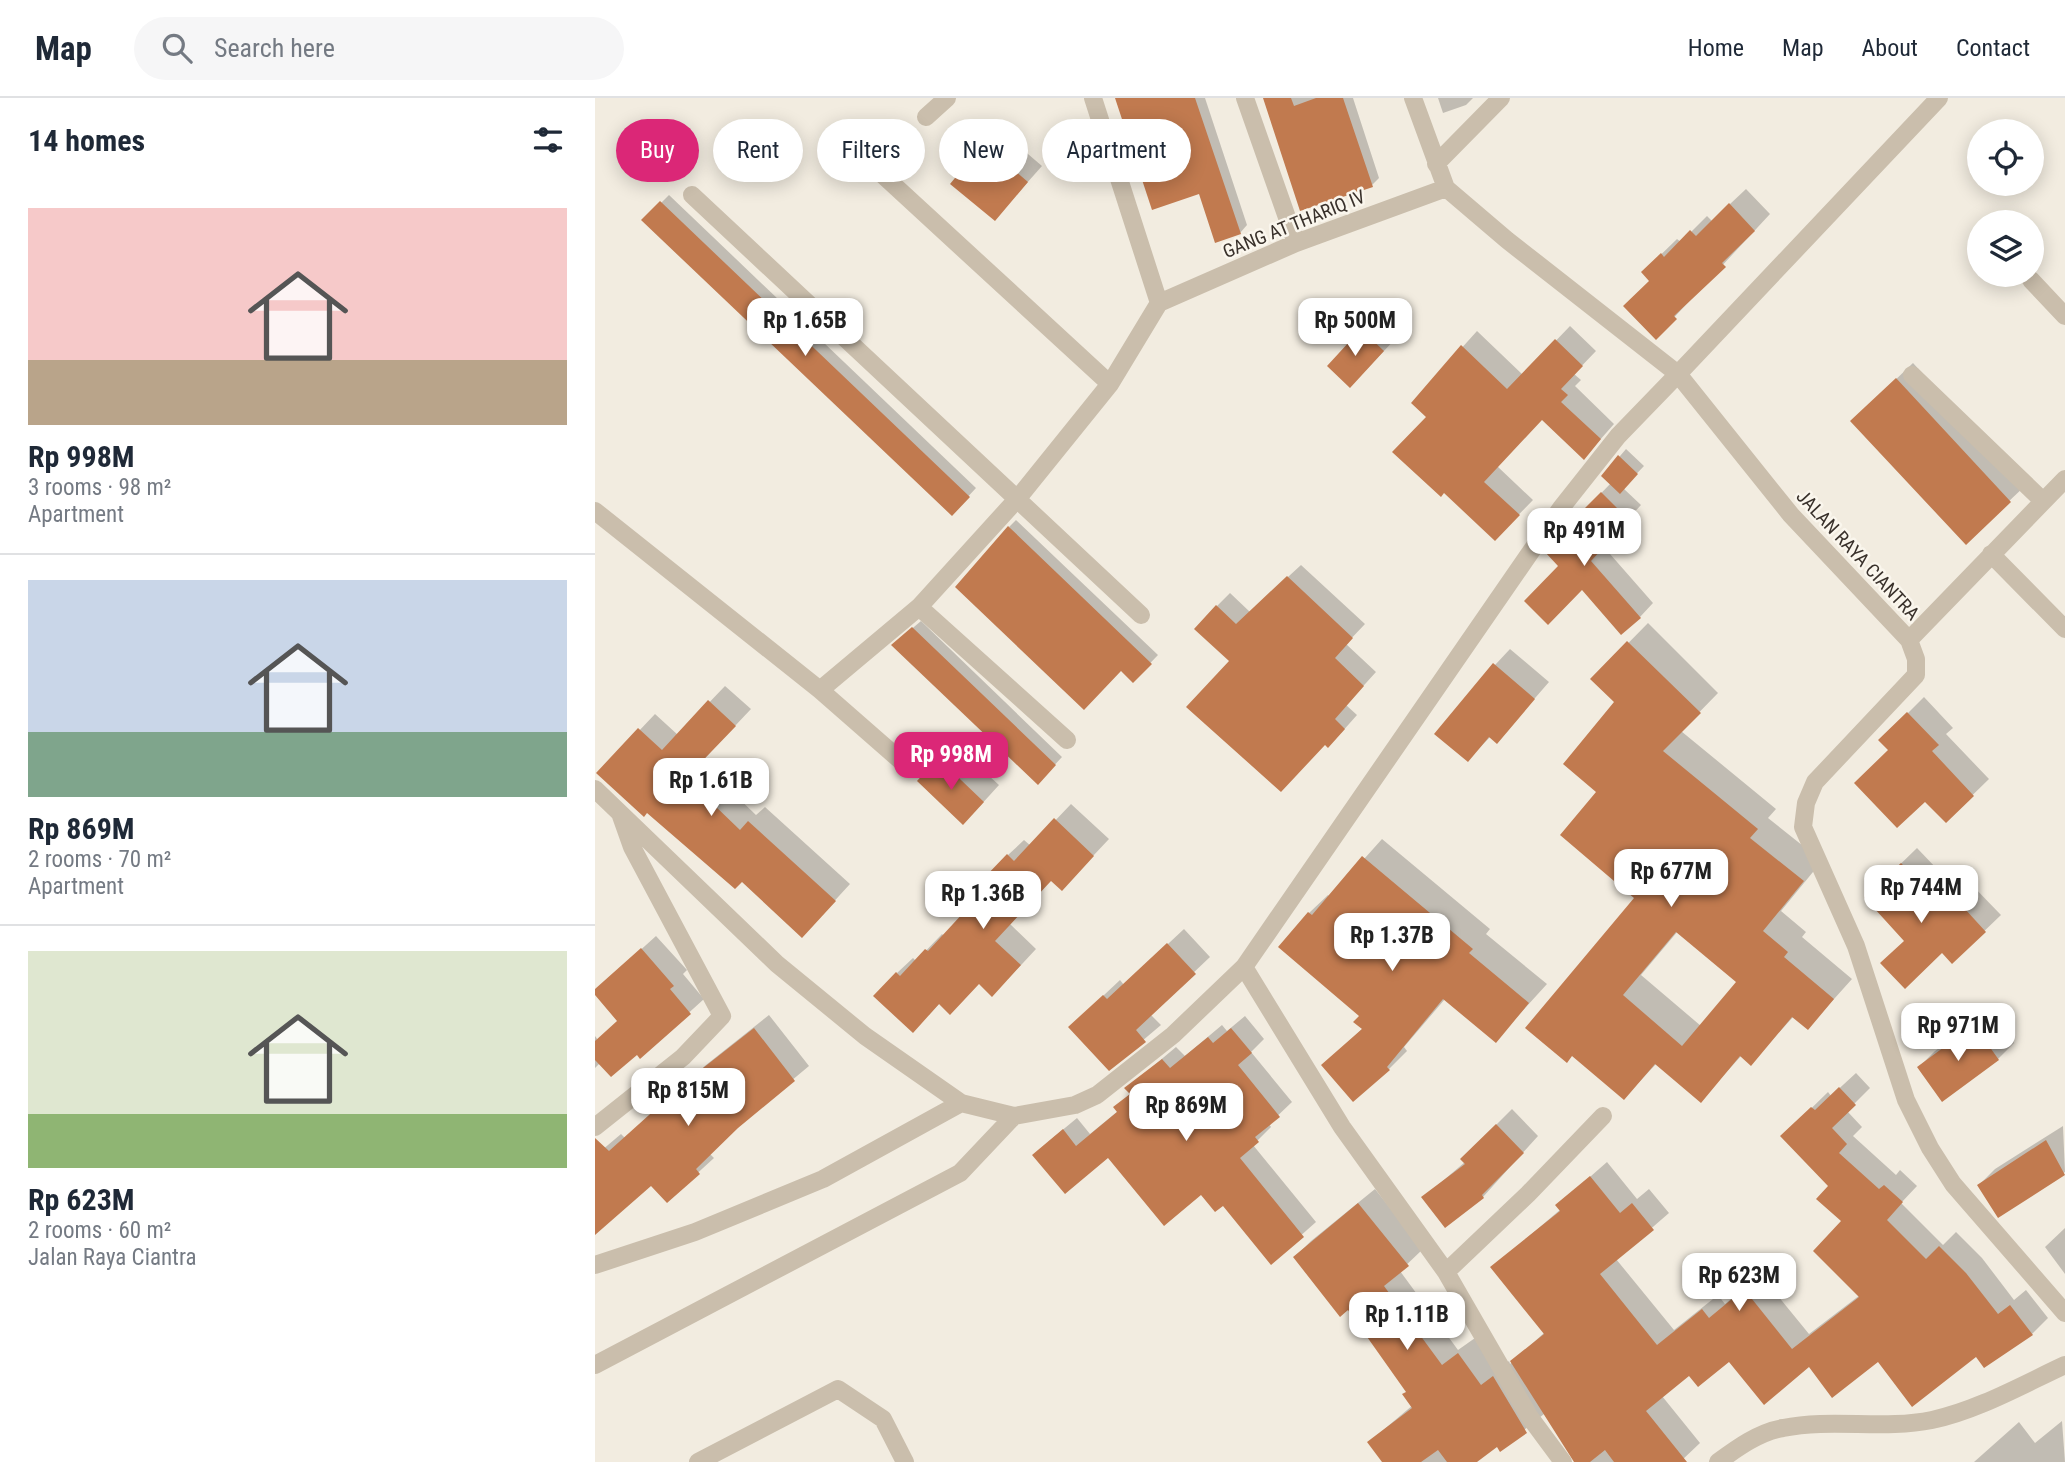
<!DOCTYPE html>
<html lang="en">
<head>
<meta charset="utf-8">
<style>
  body { margin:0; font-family:"Roboto Condensed",sans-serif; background:#f6f6f7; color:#1f2937; height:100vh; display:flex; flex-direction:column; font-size:26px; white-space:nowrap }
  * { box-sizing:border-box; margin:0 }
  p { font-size:23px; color:#747a83 }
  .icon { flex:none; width:38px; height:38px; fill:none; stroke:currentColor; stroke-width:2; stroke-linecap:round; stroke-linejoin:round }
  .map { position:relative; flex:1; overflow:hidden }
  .side { display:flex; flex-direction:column; background:#fff; width:595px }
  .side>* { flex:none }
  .top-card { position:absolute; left:21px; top:21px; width:665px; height:63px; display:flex; gap:14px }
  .controls { position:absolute; left:1372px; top:21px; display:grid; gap:14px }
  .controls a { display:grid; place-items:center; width:77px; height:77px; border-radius:50%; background:#fff; box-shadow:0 4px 18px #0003; font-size:35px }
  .price { position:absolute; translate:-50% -60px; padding:0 16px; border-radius:14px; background:#fff; color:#222; font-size:23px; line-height:46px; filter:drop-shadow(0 2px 4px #0008) }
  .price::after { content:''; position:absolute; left:50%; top:42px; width:21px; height:16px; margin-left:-10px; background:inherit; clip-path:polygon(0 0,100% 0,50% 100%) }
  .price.active { background:#db2777; color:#fff }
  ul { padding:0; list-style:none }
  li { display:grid; align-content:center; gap:14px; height:371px; padding:0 28px }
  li+li { border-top:2px solid #e0e1e3 }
  li span { display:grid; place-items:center; height:217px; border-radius:0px; color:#555 }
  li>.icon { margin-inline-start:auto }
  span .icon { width:126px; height:126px; fill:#fffc; stroke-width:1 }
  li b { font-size:30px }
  h2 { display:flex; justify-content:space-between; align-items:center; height:84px; padding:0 28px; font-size:30px }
  .chip { padding:0 24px; border-radius:32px; background:#fff; box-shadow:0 4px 18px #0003; font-size:24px; line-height:63px }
  .chip.active { background:#db2777; color:#fff }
  header { display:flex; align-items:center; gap:42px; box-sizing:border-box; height:98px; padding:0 35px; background:#fff; border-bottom:2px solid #e0e1e3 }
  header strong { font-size:33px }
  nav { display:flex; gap:38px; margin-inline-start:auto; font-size:24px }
  .search { width:490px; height:63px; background:#f6f6f7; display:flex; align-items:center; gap:18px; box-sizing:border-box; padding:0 24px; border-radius:38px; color:#747a83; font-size:26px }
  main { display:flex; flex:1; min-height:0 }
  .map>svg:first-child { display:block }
  .shadow { fill:#0003; fill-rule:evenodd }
  .building { fill:#c17a4f; fill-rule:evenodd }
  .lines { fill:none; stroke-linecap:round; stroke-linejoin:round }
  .minor { stroke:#cabeac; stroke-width:18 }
  .tertiary { stroke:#cabeac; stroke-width:18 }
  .labels { text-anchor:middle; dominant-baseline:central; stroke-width:5; stroke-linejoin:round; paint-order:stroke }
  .street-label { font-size:19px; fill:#39312b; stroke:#faf6ed }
</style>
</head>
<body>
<header>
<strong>Map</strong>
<div class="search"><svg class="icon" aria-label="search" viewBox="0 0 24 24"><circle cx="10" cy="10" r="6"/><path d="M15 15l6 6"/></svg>Search here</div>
<nav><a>Home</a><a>Map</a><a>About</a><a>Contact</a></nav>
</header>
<main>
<section class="side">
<h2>14 homes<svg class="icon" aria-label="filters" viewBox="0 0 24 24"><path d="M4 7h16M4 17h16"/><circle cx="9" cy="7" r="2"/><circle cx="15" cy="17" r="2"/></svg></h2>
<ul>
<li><span style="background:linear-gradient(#f6c9c9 70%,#b9a48a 0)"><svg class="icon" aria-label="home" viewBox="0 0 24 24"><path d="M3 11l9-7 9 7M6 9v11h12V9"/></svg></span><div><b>Rp 998M</b><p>3 rooms · 98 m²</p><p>Apartment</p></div></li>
<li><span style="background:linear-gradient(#c9d6e8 70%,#7fa58c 0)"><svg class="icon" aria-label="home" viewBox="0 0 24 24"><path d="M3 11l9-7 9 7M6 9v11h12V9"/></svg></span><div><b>Rp 869M</b><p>2 rooms · 70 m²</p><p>Apartment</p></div></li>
<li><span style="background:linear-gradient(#dfe7d0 75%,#8fb573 0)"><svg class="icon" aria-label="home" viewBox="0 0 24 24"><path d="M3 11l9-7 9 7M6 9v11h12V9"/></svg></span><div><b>Rp 623M</b><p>2 rooms · 60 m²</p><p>Jalan Raya Ciantra</p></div></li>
</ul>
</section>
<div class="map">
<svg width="1470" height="1364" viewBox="0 0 1470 1364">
  <rect width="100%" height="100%" fill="#f2ece0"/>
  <path class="shadow" d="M522 0H610L652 127 645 135Z
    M670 0H758L784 80 777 87Z
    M843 0H878L871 7 848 15Z
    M405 32 447 68 400 121 389 47Z
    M1151 91 1175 116 1061 239 1056 182 1048 174 1082 141 1086 144 1112 118 1117 123Z
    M74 97 381 390 357 416 49 122Z
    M783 217 804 237 771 272 767 233Z
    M975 228 1001 253 979 276 986 282 980 288 1019 326 989 360 947 320 902 368 938 402 900 441 833 319 818 304 882 233 928 277Z
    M1318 265 1431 387 1371 444 1273 308Z
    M1031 351 1049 368 1028 390 1046 407 1008 448 1058 505 1045 519 966 468 959 444 1016 385 1008 378Z
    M421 422 563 557 538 583 414 429Z
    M706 467 770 526 751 546 781 574 751 607 762 617 746 635 636 563 622 508 635 495 655 514Z
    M326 523 467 659 443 685 306 540Z
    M1053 525 1123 595 1086 633 1181 711 1173 720 1227 763 1186 813 1211 834 1207 839 1257 881 1213 930 1199 918 1156 965 1147 957 1106 1002 1062 965 1029 1000 977 957 1041 800 1004 693 1021 604 998 581ZM1083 833 1144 883 1106 928 1046 877Z
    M915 551 954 584 902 644 896 638 873 662 900 567Z
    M130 588 156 611 106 664 161 717 170 709 255 786 222 822 148 782 4 675 60 616 83 637Z
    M1329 599 1358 630 1351 636 1394 681 1351 723 1286 642Z
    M359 646 404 687 384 709 344 662Z
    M476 706 514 741 482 775 457 781 415 826 441 851 413 881 384 884 345 905 334 917 302 875 318 860 321 863 347 836 349 838 397 787 413 757 429 742 436 748Z
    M787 741 895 831 891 836 952 886 900 943 850 901 809 949 812 953 794 971 729 967 768 930 766 918 714 815 733 797 735 799Z
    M1322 750 1365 795 1375 785 1406 817 1357 864 1287 784Z
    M589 831 615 859 555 916 566 927 514 971 491 914 525 882 529 887Z
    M61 838 92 872 88 876 109 901 45 959 42 955 5 965 0 970V938L3 942 24 922 0 893Z
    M1396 913 1419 945 1403 961 1324 969 1340 953Z
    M174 917 214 968 142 1028 114 1055 119 1060 72 1103 57 1086 0 1117V1058L26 1036 30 1040 111 967Z
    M650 918 669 941 656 954 697 1004 674 1026 676 1029 658 1047 721 1124 676 1164 628 1106 513 1058 453 1044 482 1020 495 1036 523 1013 521 1009 536 995 532 990 581 949 590 958 627 927 632 933Z
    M1261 975 1275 990 1252 1013 1267 1029 1258 1038 1301 1077 1305 1072 1322 1088 1306 1105 1348 1147 1361 1134 1387 1160 1419 1202 1431 1192 1453 1220 1437 1236 1390 1267 1381 1257 1214 1267 1134 1262 1094 1275 1067 1298 1105 1345 1085 1364H979V1357L949 1316 905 1351 902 1347 879 1364H789L774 1344 818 1307 813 1294 753 1210 700 1159 716 1143 780 1091 828 1151 805 1173 863 1252 880 1240 903 1273 914 1263 915 1266 950 1234 898 1169 966 1111 963 1107 1012 1064 1042 1101 1054 1091 1074 1115 1021 1161 1079 1232 1123 1197 1130 1206 1166 1177 1214 1236 1265 1197 1248 1123 1235 1088 1188 1038 1233 994 1236 998Z
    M917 1011 943 1038 888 1099H829L870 1064 867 1061Z
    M1468 1028 1470 1074 1403 1117 1384 1087 1400 1071Z
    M1470 1130V1176L1450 1149Z
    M1467 1323 1470 1364H1379L1424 1324 1440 1345Z"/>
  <path class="building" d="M520 0H600L646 136 620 145 604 96 557 112Z
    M668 0H696L699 8 721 0H748L778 89 705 113Z
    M388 46 433 84 400 123 355 86Z
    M65 103 375 399 357 418 46 122Z
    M1134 105 1160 133 1127 165 1131 169 1079 218 1082 221 1061 242 1028 208 1054 183 1046 174 1066 155 1069 159 1095 132 1101 138Z
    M766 231 789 253 755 290 732 268Z
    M960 241 988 268 966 291 973 297 966 304 1006 341 989 362 947 322 889 384 925 417 900 443 849 395 846 399 797 354 831 319 816 305 866 247 912 291Z
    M1301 280 1416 404 1371 447 1255 323Z
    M1023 357 1043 376 1025 396 1006 378Z
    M1006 394 1034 422 996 463 1046 520 1026 537 987 492 953 527 929 503 963 468 950 454 957 443Z
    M413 428 557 566 538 585 526 573 489 612 360 489Z
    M692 478 758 540 740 560 769 588 740 621 750 631 733 650 730 647 686 694 591 609 634 563 599 531 621 507 641 526Z
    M317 529 461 667 443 687 296 547Z
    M1032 543 1106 615 1068 653 1163 731 1155 740 1209 783 1168 833 1193 854 1189 859 1239 901 1213 932 1197 919 1156 968 1145 958 1106 1005 1060 966 1029 1002 977 958 972 965 930 930 1039 800 965 737 1001 694 968 666 1019 604 995 581ZM1081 834 1141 884 1087 948 1028 897Z
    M898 565 940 601 902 646 894 639 873 664 839 636Z
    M113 602 141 628 91 680 145 732 153 723 241 803 207 840 147 784 140 791 52 715 49 719 1 675 43 630 67 652Z
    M1312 614 1344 647 1337 653 1379 698 1351 725 1330 704 1302 730 1259 685 1293 652 1283 642Z
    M343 660 389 704 368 727 322 683Z
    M459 720 499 758 467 793 456 783 400 843 426 867 397 899 384 886 355 917 344 906 318 935 278 898 301 874 305 878 330 851 333 853 394 787 388 781 412 756 419 763Z
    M767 758 878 851 874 855 934 905 901 945 848 901 792 969 795 972 758 1004 726 967 767 931 758 924 764 918 683 849 713 814 717 817Z
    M1306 765 1348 809 1359 799 1391 834 1357 866 1347 855 1310 891 1285 865 1309 843 1269 799Z
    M572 845 601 876 541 932 551 944 514 973 473 929 508 897 512 901Z
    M46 850 79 888 75 891 96 916 45 961 42 957 16 979 0 962V943L22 923 0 897V891Z
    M1379 927 1404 962 1347 1004 1322 969Z
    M159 930 200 983 143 1030 101 1071 105 1076 72 1105 56 1088 0 1137V1040L14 1053 94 981Z
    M636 930 657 955 643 967 685 1019 660 1039 664 1044 645 1060 709 1139 676 1167 628 1108 620 1114 606 1097 569 1128 513 1060 470 1096 437 1057 468 1031 481 1048 522 1014 518 1009 535 996 529 990 567 961 575 970 613 939 618 945Z
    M1244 989 1261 1007 1237 1030 1252 1046 1244 1055 1284 1091 1289 1087 1308 1104 1292 1122 1331 1161 1344 1148 1371 1175 1403 1216 1415 1207 1438 1237 1389 1270 1381 1259 1317 1309 1283 1264 1237 1300 1214 1269 1169 1307 1134 1264 1103 1289 1094 1278 1051 1313 1092 1364H1019L1010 1352 995 1364H979L915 1263 949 1236 895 1169 965 1113 960 1107 995 1078 1025 1115 1037 1105 1059 1132 1005 1176 1062 1247 1107 1211 1114 1220 1149 1191 1197 1251 1264 1199 1218 1153 1246 1123 1221 1101 1233 1088 1185 1038 1216 1009 1220 1012Z
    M901 1026 929 1055 887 1097 889 1100 850 1130 826 1099 870 1066 865 1061Z
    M1451 1042 1470 1077 1403 1120 1382 1087Z
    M763 1105 814 1168 789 1188 847 1267 863 1255 886 1287 898 1278 932 1335 905 1354 902 1349 882 1364H852L843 1352 826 1364H787L772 1344 817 1310 807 1296 811 1294 753 1212 745 1219 698 1159Z"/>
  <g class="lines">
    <path class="minor" d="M650 0 701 145
      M1344 0 1083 276 1196 417 1314 542 1321 561V577L1220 684 1211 705 1208 729 1261 848 1311 1002 1335 1050 1358 1086 1470 1215
      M331 19 352 0
      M252 44 515 286
      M841 66 906 0
      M97 97 546 517
      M1436 182 1470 218
      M564 205 701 145 851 90
      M1317 277 1448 403
      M0 413 225 592 305 662
      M1396 456 1470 531
      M324 509 472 642
      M1314 542 1470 381
      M225 592 324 509 423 400 515 286 564 205 498 0
      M0 691 182 866 270 938 366 1005 419 1018 480 1007 502 997 578 937 649 869 966 410 1023 338 1083 276 912 142 851 90 818 0
      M649 869 747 1029 851 1174 934 1318 968 1364
      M0 1029 88 959 127 918 37 749 26 718
      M0 1167 100 1134 228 1081 366 1005
      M851 1174 933 1096 1008 1018
      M0 1267 365 1075 419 1018
      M103 1364 243 1291 288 1321 310 1364"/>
    <path class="tertiary" d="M1123 1364C1142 1350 1164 1334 1188 1330 1237 1320 1288 1332 1337 1322 1383 1312 1427 1287 1470 1267"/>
  </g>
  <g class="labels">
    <g class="street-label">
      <text transform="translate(699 126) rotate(-22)">GANG AT THARIQ IV</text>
      <text transform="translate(1263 457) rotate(47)">JALAN RAYA CIANTRA</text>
    </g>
  </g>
</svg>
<div class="controls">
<a><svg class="icon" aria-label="locate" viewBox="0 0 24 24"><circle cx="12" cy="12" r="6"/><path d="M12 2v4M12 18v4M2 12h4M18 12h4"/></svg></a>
<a><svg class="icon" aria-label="layers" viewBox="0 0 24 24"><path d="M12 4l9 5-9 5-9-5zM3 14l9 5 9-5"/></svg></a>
</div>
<b class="price" style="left:210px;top:260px">Rp 1.65B</b>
<b class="price" style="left:760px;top:260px">Rp 500M</b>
<b class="price" style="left:989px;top:470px">Rp 491M</b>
<b class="price active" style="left:356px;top:694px">Rp 998M</b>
<b class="price" style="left:116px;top:720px">Rp 1.61B</b>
<b class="price" style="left:1076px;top:811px">Rp 677M</b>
<b class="price" style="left:1326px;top:827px">Rp 744M</b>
<b class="price" style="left:388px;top:833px">Rp 1.36B</b>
<b class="price" style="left:797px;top:875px">Rp 1.37B</b>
<b class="price" style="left:1363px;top:965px">Rp 971M</b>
<b class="price" style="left:93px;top:1030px">Rp 815M</b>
<b class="price" style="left:591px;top:1045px">Rp 869M</b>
<b class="price" style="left:1144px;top:1215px">Rp 623M</b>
<b class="price" style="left:812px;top:1254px">Rp 1.11B</b>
<div class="top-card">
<a class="chip active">Buy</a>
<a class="chip">Rent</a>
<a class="chip">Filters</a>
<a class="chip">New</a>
<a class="chip">Apartment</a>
</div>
</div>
</main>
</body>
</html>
